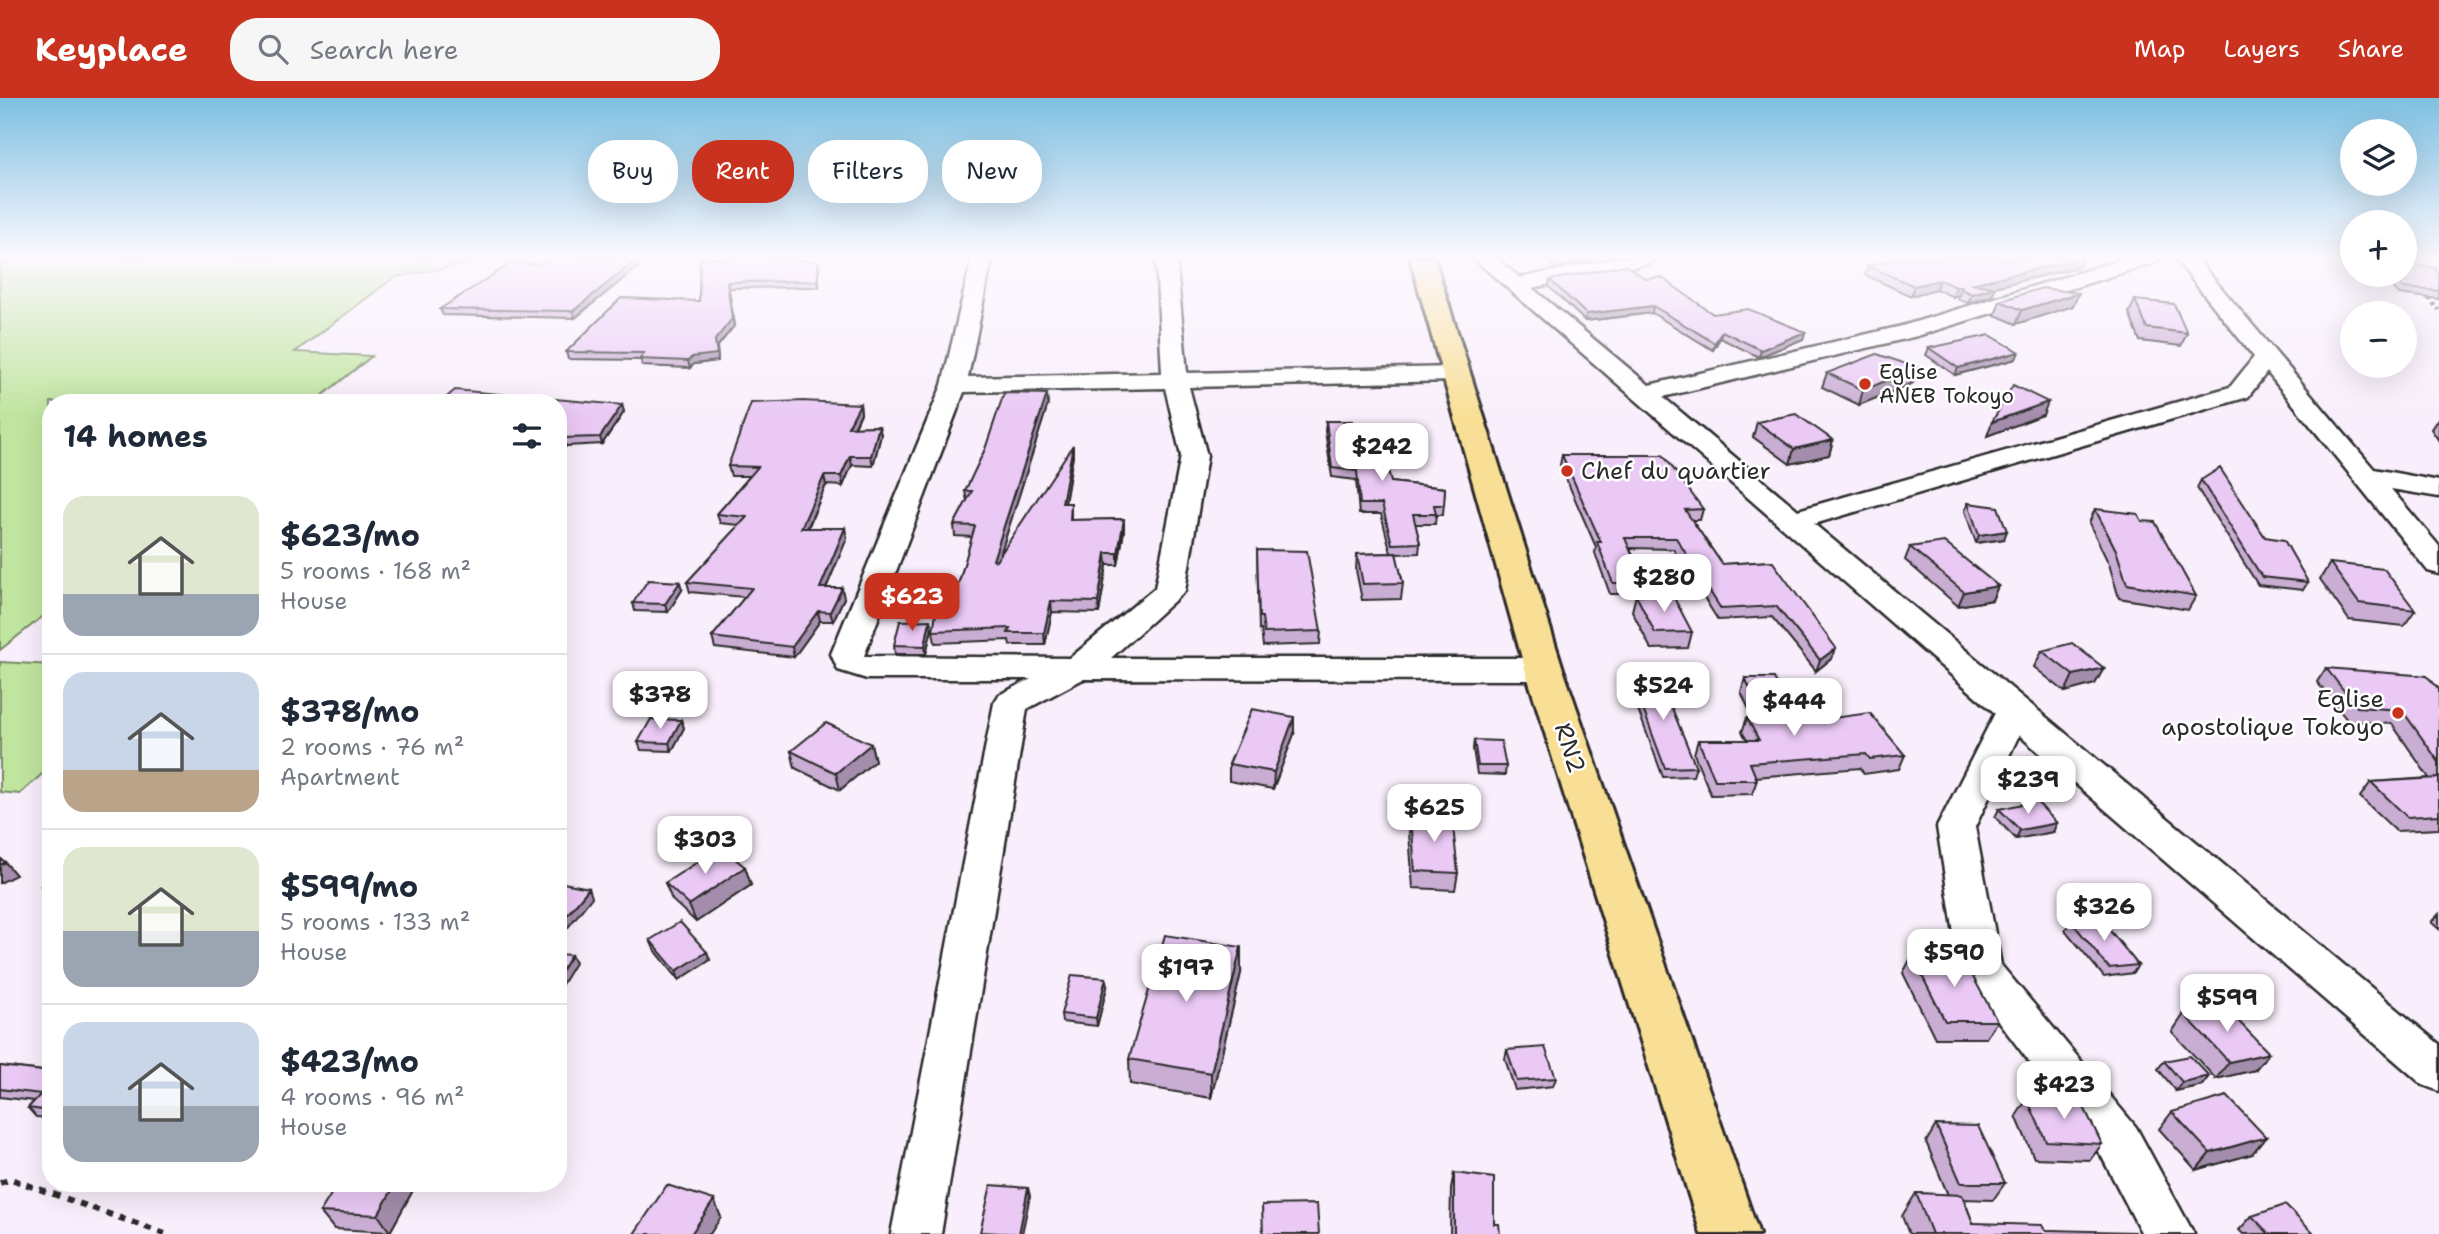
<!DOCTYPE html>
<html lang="en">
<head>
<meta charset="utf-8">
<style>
  body { margin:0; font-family:"Shantell Sans",sans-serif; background:#f6f6f7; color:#1f2937; height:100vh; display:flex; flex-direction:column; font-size:26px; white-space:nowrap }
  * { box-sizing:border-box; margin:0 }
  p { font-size:23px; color:#747a83 }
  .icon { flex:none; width:38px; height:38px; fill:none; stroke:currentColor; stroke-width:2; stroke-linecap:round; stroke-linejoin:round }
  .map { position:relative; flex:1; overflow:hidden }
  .drawer { position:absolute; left:42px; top:296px; width:525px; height:798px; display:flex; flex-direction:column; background:#fff; border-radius:28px; box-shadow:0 7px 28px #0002 }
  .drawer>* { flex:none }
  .top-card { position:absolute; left:588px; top:42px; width:665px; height:63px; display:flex; gap:14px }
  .tools { position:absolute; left:2340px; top:21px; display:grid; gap:14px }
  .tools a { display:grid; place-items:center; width:77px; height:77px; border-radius:50%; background:#fff; box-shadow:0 7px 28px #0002; font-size:35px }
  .price { position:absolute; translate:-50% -60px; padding:0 16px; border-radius:14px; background:#fff; color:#222; font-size:23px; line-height:46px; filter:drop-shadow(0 2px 4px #0008) }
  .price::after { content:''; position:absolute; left:50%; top:42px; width:21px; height:16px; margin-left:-10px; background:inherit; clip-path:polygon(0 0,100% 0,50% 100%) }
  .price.current { background:#c8321e; color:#fff }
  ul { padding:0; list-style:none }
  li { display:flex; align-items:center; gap:21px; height:175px; padding:0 21px }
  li+li { border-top:2px solid #e0e1e3 }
  li span { display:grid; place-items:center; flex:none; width:196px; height:140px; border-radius:21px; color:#555 }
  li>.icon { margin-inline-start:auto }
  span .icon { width:84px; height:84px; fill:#fffc; stroke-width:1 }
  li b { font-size:30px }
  h2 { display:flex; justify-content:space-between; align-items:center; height:84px; padding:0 21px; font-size:30px }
  .pill { padding:0 24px; border-radius:28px; background:#fff; box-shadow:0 7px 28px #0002; font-size:24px; line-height:63px }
  .pill.current { background:#c8321e; color:#fff }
  header { display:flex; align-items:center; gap:42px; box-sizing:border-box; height:98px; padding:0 35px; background:#c8321e; color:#fff }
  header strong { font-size:33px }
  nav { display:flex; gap:38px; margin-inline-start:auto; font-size:24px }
  .search { width:490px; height:63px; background:#f6f6f7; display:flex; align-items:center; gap:18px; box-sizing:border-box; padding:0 24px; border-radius:28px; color:#747a83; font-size:26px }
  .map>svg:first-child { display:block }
  .green { fill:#c0e59f; stroke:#768865; stroke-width:2 }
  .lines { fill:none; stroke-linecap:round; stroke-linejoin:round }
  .minor-casing { stroke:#2b2b2b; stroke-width:5 }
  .major-casing { stroke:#2b2b2b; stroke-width:6 }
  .path-far1 { stroke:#2b2b2b; stroke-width:3.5; stroke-dasharray:3.5 3.5; stroke-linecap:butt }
  .path { stroke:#2b2b2b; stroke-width:6; stroke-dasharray:7 7; stroke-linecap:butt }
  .minor { fill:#fff; fill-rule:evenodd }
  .major { fill:#f9df96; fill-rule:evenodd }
  .wall { fill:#c9add3; stroke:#2b2b2b; stroke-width:2 }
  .shaded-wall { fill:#a48dac; stroke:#2b2b2b; stroke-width:2 }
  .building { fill:#eac9f5; stroke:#2b2b2b; stroke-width:2 }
  .poi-dot { fill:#c8321e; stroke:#fff; stroke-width:2.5 }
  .labels { text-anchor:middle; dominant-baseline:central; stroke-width:5; stroke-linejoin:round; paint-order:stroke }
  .far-poi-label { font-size:21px; fill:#2b2b2b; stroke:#fff; text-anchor:start }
  .poi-label { font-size:24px; fill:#2b2b2b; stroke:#fff; text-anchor:start }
  .street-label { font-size:24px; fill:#2b2b2b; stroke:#fff }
</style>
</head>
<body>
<header>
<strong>Keyplace</strong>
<div class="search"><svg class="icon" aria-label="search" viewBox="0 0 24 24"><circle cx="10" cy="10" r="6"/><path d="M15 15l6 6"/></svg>Search here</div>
<nav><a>Map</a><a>Layers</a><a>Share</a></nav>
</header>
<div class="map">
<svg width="2439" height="1136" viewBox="0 0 2439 1136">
  <rect width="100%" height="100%" fill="#f9effc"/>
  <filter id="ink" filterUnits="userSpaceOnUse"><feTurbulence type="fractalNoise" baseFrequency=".0143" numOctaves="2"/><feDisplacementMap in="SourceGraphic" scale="14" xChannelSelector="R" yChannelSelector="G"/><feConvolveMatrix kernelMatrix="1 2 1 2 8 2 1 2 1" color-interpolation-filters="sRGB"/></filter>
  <g filter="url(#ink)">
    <path class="green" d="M0 160H479L469 166 395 179 295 254 372 258 314 304H51V512L0 552Z
      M0 564 51 567V668L20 696 0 694Z"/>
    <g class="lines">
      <g class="minor-casing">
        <path id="minor" d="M972 160H992L968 279 1162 275 1156 160H1176L1187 275 1455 269 1464 271 1467 276 1464 281 1455 283 1189 289 1207 358 1185 493 1111 560H1544L1556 564 1561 571 1556 578 1544 582 1083 581 1027 611 941 1136H891L994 605 999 597 1031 581H867L838 572 831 556 942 287ZM1165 290 1181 358 1155 490 1070 560 864 558 964 294Z
          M1473 160H1496L1520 180 1616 160H1657L1647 166 1532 190 1649 287 1902 228 2127 160H2160L2157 164 1917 238 1663 299 1798 412 2230 289 2254 259 2175 160H2196L2374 371 2439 383V399L2391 391 2439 448V476L2428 473 2267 274 2248 299 1814 426 2439 946V993L2423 987 2019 637 1975 729 2001 867 2136 1029 2194 1136H2142L2102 1059 1960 873 1937 729 1995 615Z"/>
      </g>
      <g class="major-casing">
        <path id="major" d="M1410 160H1434L1563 571 1759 1136H1701L1525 571Z"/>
      </g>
      <path class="path-far1" d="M2423 195 2439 212"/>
      <path class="path" d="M0 1085 11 1081 165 1136"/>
      <use href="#minor" class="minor"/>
      <use href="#major" class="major"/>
    </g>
    <path class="wall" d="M548 160H649L575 220 443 217 440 211 538 167Z
      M700 160 818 163 819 170V189L729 190 734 228 717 249 718 263 694 266 690 270 642 268 641 262 568 261 566 254 699 203Z
      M1546 160H1602L1554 170Z
      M1868 168 2079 169 1995 189 1992 198 1968 205 1958 201 1959 197 1953 199 1936 191 1911 198 1865 177Z
      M2383 177H2439V201L2399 196Z
      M1646 181 1713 216 1805 234 1803 241 1759 259 1720 240 1713 252 1652 215 1585 223 1549 189 1550 182Z
      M2135 202 2187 235 2181 248 2140 243 2129 215Z
      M2000 203 2073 208 2016 226 1995 217Z
      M1929 250 2016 261 1955 277 1926 257Z
      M1827 275 1913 285 1859 307 1822 289Z
      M558 304 622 307 624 314 602 346 566 348 558 357Z
      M860 306 861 315 855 329 879 328 881 337 873 368 852 367 843 388 826 387 808 430 847 440 826 490 844 500 833 523H820L794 559 715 550 712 539 745 499 690 494 687 484 740 427 720 425 717 416 750 378H731L728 368Z
      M1048 306 1000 457 1073 358 1065 405H1071V422L1124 421V433L1118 467H1107L1099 515 1052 514 1045 547H1010L1009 542 935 545 933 533 957 491 972 439 955 438 954 427 967 403 965 393Z
      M2439 319V343L2431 331Z
      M1326 323 1356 344 1391 384 1445 390 1443 417H1436L1435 426H1415L1420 445 1419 455 1396 456 1403 485 1401 501 1362 502 1356 472 1357 456 1391 455 1381 416H1359L1356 382 1332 379 1325 333Z
      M1757 324 1833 342 1829 357 1790 366 1753 339Z
      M1562 357 1703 411 1700 422H1692L1722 466 1772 463 1831 561 1816 573 1772 519 1718 522 1673 451 1630 450 1644 485 1641 496H1610L1595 455 1596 449 1560 367Z
      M2201 382 2265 439 2308 484 2303 492 2258 487 2197 390Z
      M1968 405 2004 441 1976 445 1965 413Z
      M2095 411 2142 423 2196 498 2188 512 2119 500 2109 466 2089 425Z
      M1910 449 1998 488 1992 502 1958 508 1905 462Z
      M1257 452 1321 533 1320 546 1263 548 1261 532H1259Z
      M2330 465 2415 512 2404 528 2349 522 2320 481Z
      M682 492 668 514 635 513 633 505Z
      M1636 497 1692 534 1688 550 1651 551 1632 513Z
      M932 530 926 556H895L894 547Z
      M2042 553 2104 570 2095 586 2065 594 2034 569Z
      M2326 570 2439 591V731L2396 733 2360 699 2371 684 2429 680 2392 626 2348 623 2317 584Z
      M1630 576 1696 669 1693 678 1663 679 1628 585Z
      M1745 580 1796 625 1905 657 1899 671 1864 676 1860 670 1756 679 1757 682 1752 696 1711 697 1694 656 1698 642H1747L1742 634 1747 620H1753L1741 594Z
      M681 622 684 630 672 653 641 652 638 644Z
      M1294 636 1273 691 1229 683V666Z
      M1474 642 1506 668 1505 677 1477 676 1473 651Z
      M871 646 875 663 840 692 795 670 791 653Z
      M1999 711 2053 734 2016 741 1995 719Z
      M1411 718 1458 775 1455 792 1413 790 1409 735Z
      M745 769 751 787 696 824 672 802 665 785Z
      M2439 816V831L2431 824Z
      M2071 823 2138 867 2133 875 2104 879 2065 832Z
      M650 842 707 854 710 862 679 882 654 851Z
      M1912 858 1997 923 1986 940H1935L1903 875Z
      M1241 875 1211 1000 1130 986 1129 961Z
      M1107 889 1097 928 1062 924 1061 916Z
      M2184 916 2255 972 2216 981 2172 934Z
      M1507 952 1556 980 1553 988 1515 992 1505 961Z
      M2164 963 2209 978 2202 987 2176 993 2158 971Z
      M0 968 51 974V1020L36 1019 28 1010 34 1003 0 999Z
      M2027 1001 2102 1046 2090 1062 2034 1060 2016 1018Z
      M2172 1014 2252 1056 2196 1072 2159 1031Z
      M1936 1027 2005 1085 1993 1102 1964 1101 1973 1125 2045 1132 2135 1136H1909L1902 1118 1916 1095 1948 1097 1926 1044Z
      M1454 1075 1500 1136H1450L1451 1090Z
      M417 1085 390 1134 334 1131 320 1114Z
      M2252 1118 2314 1136H2243L2239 1132Z"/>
    <path class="shaded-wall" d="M639 160H649L575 220 573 213Z
      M1572 160H1602L1554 170 1555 164Z
      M2083 160 2079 169 1968 195 1971 186Z
      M818 163 819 170V189L818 183Z
      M1939 182 1936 191 1911 198 1914 188Z
      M727 184 734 228 717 249 718 263 694 266 690 270 688 263 715 242Z
      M1962 188 1959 197 1953 199 1956 189Z
      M1995 189 1992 198 1968 205 1972 196Z
      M2079 195 2073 208 2016 226 2022 212Z
      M1653 208 1652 215 1585 223 1586 216Z
      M1722 233 1720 240 1713 252 1715 245Z
      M1805 234 1803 241 1759 259 1761 252Z
      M2019 254 2016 261 1955 277 1958 270Z
      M1918 270 1913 285 1859 307 1863 292Z
      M1047 296 1048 306 995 473 993 462Z
      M2048 304 2043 317 1987 338 1992 324Z
      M860 306 861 315 850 338 848 329Z
      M622 307 624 314 602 346 600 339Z
      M879 328 881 337 873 368 871 358Z
      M563 340 566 348 558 357V346Z
      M1833 342 1829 357 1790 366 1794 351Z
      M1073 347V358L1063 416 1062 405Z
      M850 358 852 367 843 388 841 378Z
      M824 378 826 387 803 440 801 430Z
      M1124 421V433L1118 467V455Z
      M845 430 847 440 822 500 820 490Z
      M2007 433 2004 441 1976 445 1979 437Z
      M1106 455 1107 467 1099 515 1098 504Z
      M680 484 682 492 668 514 665 506Z
      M1998 488 1992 502 1958 508 1964 494Z
      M842 490 844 500 833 523 830 514Z
      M1051 503 1052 514 1045 547 1044 535Z
      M818 513 820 523 794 559 792 549Z
      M930 522 932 530 926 556 925 548Z
      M1836 550 1831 561 1816 573 1820 562Z
      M2104 570 2095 586 2065 594 2073 577Z
      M1294 619V636L1273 691 1274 674Z
      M681 622 684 630 672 653 669 645Z
      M871 646 875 663 840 692 836 675Z
      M2057 725 2053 734 2016 741 2020 732Z
      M5 764 16 777 0 785V767Z
      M745 769 751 787 696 824 689 807Z
      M589 790 592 799 558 842V828Z
      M1241 849V875L1211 1000V975Z
      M707 854 710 862 679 882 676 873Z
      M571 857 575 865 558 893V878Z
      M1106 880 1107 889 1097 928 1096 920Z
      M2269 955 2255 972 2216 981 2229 964Z
      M2209 978 2202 987 2176 993 2182 984Z
      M2266 1039 2252 1056 2196 1072 2210 1055Z
      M396 1085H417L390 1134 378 1117Z
      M1028 1090 1030 1098 1022 1136H1019Z
      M714 1102 721 1119 710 1136H691Z"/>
    <path class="building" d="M548 160H639L573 213 440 211 513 164 538 167Z
      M700 160H761L818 163V183L727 184 732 221 715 242 717 256 692 259 688 263 640 261 644 255 566 254 621 200 699 203Z
      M1552 160H1572L1555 164Z
      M1900 160H2083L1971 186 1995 189 1972 196 1961 191 1962 188 1956 189 1939 182 1914 188 1868 168Z
      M2404 166 2435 170 2439 177V193L2403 190 2393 177H2404Z
      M1625 167 1646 181 1661 179 1713 216 1748 211 1805 234 1761 252 1722 233 1715 245 1653 208 1586 216 1550 182Z
      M2042 190 2079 195 2022 212 2000 203Z
      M2135 202 2174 206 2187 235 2147 230Z
      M1990 237 2019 254 1958 270 1929 250Z
      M1877 256 1918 270 1863 292 1827 275Z
      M2013 287 2048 304 1992 324Z
      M455 292 622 307 600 339 563 340 558 346V304H441Z
      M1004 295 1047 296 993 462 996 463 1073 347 1062 405H1071L1070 422 1124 421 1118 455H1106L1098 504 1051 503 1044 535H1008L1010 530 933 533 940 491H957L975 428 954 427 972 393H965L985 351Z
      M803 303 860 306 848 329 879 328 871 358H850L841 378H824L801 430H845L820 490H842L830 514 818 513 792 549 712 539 752 490 687 484 747 419 717 416 758 369 728 368 751 305Z
      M1796 316 1833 342 1794 351 1757 324Z
      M1326 323H1352L1356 344H1381L1391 384 1445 390 1444 407H1434L1436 416H1413L1420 445 1392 446 1382 406H1360L1357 373 1332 370Z
      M1562 357H1663L1703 411 1685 412 1722 466 1772 463 1836 550 1820 562 1776 508 1721 511 1676 440H1625L1644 485H1613L1597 444H1601Z
      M2220 370 2265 439 2284 442 2308 484 2262 479 2201 382Z
      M1968 405 1998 409 2007 433 1979 437Z
      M2095 411 2138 416 2142 423 2155 424 2196 498 2127 486 2116 452Z
      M1944 444 1998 488 1964 494 1910 449Z
      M1257 452 1307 453 1321 533 1264 535 1262 519H1259Z
      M1396 455 1403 485 1363 486 1357 456Z
      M2330 465 2384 471 2415 512 2359 505Z
      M648 482 680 484 665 506 633 505Z
      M1672 496 1692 534 1655 535 1636 497Z
      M930 522 925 548 894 547 900 523Z
      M2072 545 2104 570 2073 577 2042 553Z
      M2326 570 2427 578 2439 591V664L2402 612 2357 609Z
      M1630 576H1658L1696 669 1665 670Z
      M1745 580H1774L1796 625 1870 615 1905 657 1870 661 1866 656 1750 665 1757 682H1715L1698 642H1759L1747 620 1764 619Z
      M1252 611 1294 619 1274 674 1229 666Z
      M651 621 681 622 669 645 638 644Z
      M826 625 871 646 836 675 791 653Z
      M1474 642 1501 643 1506 668H1478Z
      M2439 680V717L2407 719 2371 684Z
      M2036 703 2057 725 2020 732 1999 711Z
      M1411 718 1452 719 1458 775 1415 773Z
      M721 749 745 769 689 807 665 785Z
      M0 760 5 764 0 767Z
      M51 783V797L41 788Z
      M558 784 589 790 558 828Z
      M2099 819 2138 867 2109 870 2071 823Z
      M680 824 707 854 676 873 650 842Z
      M1165 837 1241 849 1211 975 1129 961Z
      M51 849V855L45 853Z
      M558 856 571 857 558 878Z
      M1961 857 1997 923H1945L1912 858Z
      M1072 877 1106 880 1096 920 1061 916Z
      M2224 908 2269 955 2229 964 2184 916Z
      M1545 949 1556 980 1517 983 1507 952Z
      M2190 958 2209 978 2182 984 2164 963Z
      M0 968 51 974V1013L28 1010 41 996 0 991Z
      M2227 998 2266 1039 2210 1055 2172 1014Z
      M2027 1001 2081 1003 2102 1046 2046 1043Z
      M1936 1027 1978 1028 2005 1085H1961Z
      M1454 1075 1494 1080V1126H1499L1500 1136H1454Z
      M338 1085H396L378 1117 320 1114Z
      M667 1087 714 1102 691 1136H634Z
      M991 1087 1028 1090 1019 1136 980 1134Z
      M1916 1095 1962 1097 1973 1125 2042 1127 2045 1132 2134 1134 2135 1136H1932Z
      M1317 1106 1319 1136H1263L1262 1107Z
      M2285 1107 2314 1136H2269L2252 1118Z"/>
  </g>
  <linearGradient id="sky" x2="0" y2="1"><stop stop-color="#7ec0e2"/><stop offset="0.5" stop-color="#fcf8fe"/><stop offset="1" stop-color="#fcf8fe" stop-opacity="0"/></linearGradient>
  <rect width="2439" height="319" fill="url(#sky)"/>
  <g class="poi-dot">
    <circle cx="1865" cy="286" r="7"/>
    <circle cx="1567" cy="373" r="7"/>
    <circle cx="2398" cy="615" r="7"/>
  </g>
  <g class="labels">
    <g class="far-poi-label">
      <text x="1879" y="274">Eglise<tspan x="1879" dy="24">ANEB Tokoyo</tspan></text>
    </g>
    <g class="poi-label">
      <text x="1581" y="373">Chef du quartier</text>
      <text x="2384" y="601" text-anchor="end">Eglise<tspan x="2384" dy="28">apostolique Tokoyo</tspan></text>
    </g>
    <g class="street-label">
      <text transform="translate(1570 650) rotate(72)">RN2</text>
    </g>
  </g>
</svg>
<div class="tools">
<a><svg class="icon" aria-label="layers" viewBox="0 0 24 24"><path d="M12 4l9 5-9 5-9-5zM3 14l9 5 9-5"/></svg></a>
<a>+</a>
<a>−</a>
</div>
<b class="price" style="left:1382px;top:385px">$242</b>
<b class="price" style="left:1664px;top:516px">$280</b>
<b class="price current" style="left:912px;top:535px">$623</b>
<b class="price" style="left:1663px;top:624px">$524</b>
<b class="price" style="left:660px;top:633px">$378</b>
<b class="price" style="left:1794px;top:640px">$444</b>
<b class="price" style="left:2028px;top:718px">$239</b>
<b class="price" style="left:1434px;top:746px">$625</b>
<b class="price" style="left:705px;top:778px">$303</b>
<b class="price" style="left:2104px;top:845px">$326</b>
<b class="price" style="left:1954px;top:891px">$590</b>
<b class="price" style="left:1186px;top:906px">$197</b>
<b class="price" style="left:2227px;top:936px">$599</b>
<b class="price" style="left:2064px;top:1023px">$423</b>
<div class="top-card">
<a class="pill">Buy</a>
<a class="pill current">Rent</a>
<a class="pill">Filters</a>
<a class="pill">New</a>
</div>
<section class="drawer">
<h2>14 homes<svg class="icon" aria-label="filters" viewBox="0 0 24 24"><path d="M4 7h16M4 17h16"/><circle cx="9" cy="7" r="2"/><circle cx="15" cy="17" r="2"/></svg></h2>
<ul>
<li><span style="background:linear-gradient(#dfe7d0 70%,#9aa5b1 0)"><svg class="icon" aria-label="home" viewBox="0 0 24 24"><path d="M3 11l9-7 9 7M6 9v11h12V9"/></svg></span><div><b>$623/mo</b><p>5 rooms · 168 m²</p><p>House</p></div></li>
<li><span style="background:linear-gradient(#c9d6e8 70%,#b9a48a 0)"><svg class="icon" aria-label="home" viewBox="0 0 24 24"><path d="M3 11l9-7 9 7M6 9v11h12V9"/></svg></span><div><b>$378/mo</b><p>2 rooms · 76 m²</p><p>Apartment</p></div></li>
<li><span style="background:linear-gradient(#dfe7d0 60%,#9aa5b1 0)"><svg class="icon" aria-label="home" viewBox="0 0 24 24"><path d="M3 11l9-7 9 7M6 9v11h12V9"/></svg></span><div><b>$599/mo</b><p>5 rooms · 133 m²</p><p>House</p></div></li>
<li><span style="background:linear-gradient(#c9d6e8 60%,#9aa5b1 0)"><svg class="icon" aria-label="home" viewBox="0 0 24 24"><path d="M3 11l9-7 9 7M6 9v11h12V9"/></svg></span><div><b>$423/mo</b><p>4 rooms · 96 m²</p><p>House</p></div></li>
</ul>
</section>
</div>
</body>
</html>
